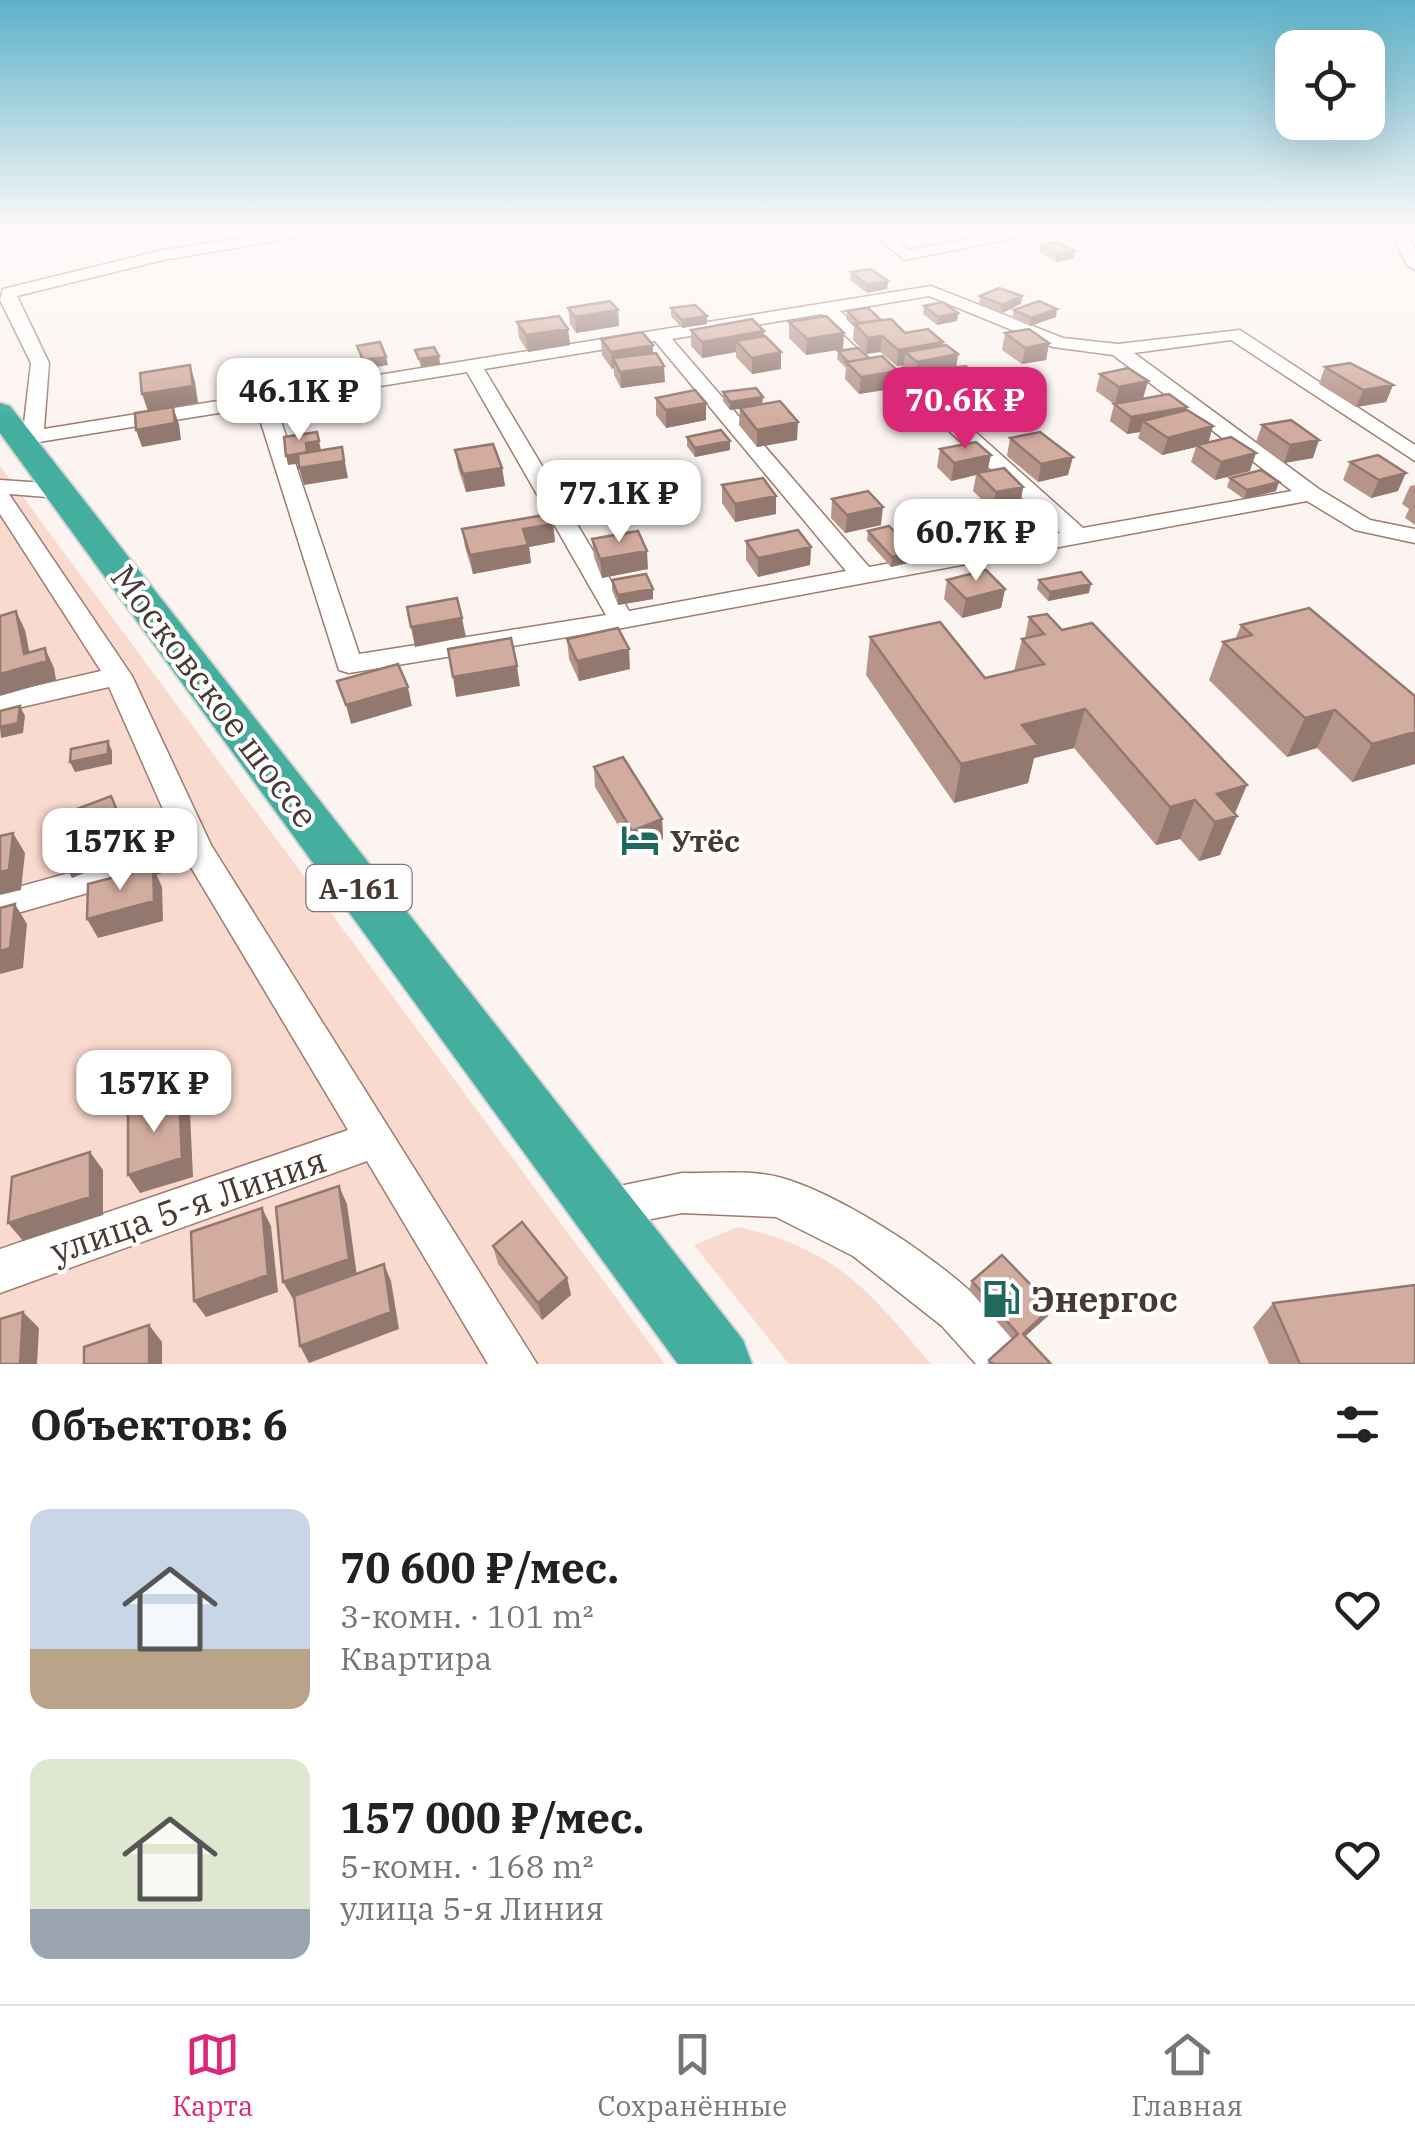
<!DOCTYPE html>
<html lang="ru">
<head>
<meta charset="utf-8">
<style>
  body { margin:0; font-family:"IBM Plex Serif",serif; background:#f6f6f6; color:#222; height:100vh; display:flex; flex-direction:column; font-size:38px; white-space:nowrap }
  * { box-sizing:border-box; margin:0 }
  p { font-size:32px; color:#767676 }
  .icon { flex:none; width:55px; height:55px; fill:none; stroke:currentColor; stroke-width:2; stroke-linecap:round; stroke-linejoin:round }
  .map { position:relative; height:1364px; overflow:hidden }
  .panel { display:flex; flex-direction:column; background:#fff; flex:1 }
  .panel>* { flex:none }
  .controls { position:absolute; left:1275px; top:30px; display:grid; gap:20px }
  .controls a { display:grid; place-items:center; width:110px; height:110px; border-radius:20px; background:#fff; box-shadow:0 10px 40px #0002; font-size:50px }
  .price { position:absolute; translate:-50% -85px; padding:0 22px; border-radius:20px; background:#fff; color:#222; font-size:32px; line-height:65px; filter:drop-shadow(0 2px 5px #0008) }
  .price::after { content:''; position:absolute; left:50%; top:60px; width:30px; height:22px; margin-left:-15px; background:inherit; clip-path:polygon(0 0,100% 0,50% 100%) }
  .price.current { background:#db2777; color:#fff }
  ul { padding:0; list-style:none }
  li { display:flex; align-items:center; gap:30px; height:250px; padding:0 30px }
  li span { display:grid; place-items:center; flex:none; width:280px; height:200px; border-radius:20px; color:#555 }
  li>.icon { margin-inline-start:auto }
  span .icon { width:120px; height:120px; fill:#fffc; stroke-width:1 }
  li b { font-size:42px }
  h2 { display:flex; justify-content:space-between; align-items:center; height:120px; padding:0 30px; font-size:42px }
  .tabs { display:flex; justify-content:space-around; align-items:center; height:140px; border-top:2px solid #e0e0e0; background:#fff; font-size:28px; color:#767676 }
  .tabs a { display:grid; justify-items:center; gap:5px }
  .tabs .current { color:#db2777 }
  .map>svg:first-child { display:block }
  .green { fill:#f9dace }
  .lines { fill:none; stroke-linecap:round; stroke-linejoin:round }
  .minor-casing { stroke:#9f7b6e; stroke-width:3 }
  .highway-casing { stroke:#d7d3d2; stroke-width:4 }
  .minor { fill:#fff; fill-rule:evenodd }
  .highway { fill:#44ae9f; fill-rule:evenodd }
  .wall { fill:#b59489 }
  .shaded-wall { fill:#93786f }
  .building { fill:#d2ac9f; stroke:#93786f; stroke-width:2.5 }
  .labels { text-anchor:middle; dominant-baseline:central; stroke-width:8; stroke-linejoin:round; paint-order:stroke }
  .shield { fill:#fff; stroke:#7f7470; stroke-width:2.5 }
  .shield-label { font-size:28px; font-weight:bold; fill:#483933 }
  .poi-label { font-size:30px; font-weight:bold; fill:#483933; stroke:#fff; text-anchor:start }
  .near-street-label { font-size:35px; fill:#483933; stroke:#fff }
  .near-poi-label { font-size:35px; font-weight:bold; fill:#483933; stroke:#fff; text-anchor:start }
</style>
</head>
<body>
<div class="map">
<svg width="1415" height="1364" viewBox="0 0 1415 1364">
  <rect width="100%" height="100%" fill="#fcf4f1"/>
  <path class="green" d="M0 466 665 1364H0Z
    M738 1227C837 1249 868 1290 931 1364H789L694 1245Z"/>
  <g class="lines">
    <g class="minor-casing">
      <path id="minor" d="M305 229H345L163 260 17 296 49 363 44 429 931 286 1063 338 1118 344 1240 330 1415 445V461L1231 340 1134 353 1319 489 1370 520 1415 529V543L1355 530 1307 501 622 628 349 673 339 670 256 407 20 445 10 439 23 432 31 363 0 300 3 289 163 250ZM929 296 1053 347 1113 355 1292 491 1083 528 840 311ZM822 314 1060 533 869 567 672 339ZM655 341 846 571 629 611 484 369ZM467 372 606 615 359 654 275 403Z
        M885 229H906L899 241 908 250 1026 229H1061L904 260 883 242Z
        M1108 229H1150L1142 234Z
        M1389 229H1405L1415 249V270L1407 265Z
        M0 480 60 484 71 491 60 498 9 494 132 676 211 845 537 1364H488L367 1161 0 1293V1249L348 1130 189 864 0 918V892L178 843 109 687 0 712V694L101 671 0 514Z
        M682 1173C713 1174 752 1169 782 1178 853 1198 1001 1295 1029 1364H976L942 1326 853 1256 776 1217 682 1213 601 1229 586 1223 580 1208 586 1193Z"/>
    </g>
    <g class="highway-casing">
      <path id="highway" d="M0 403 10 406 743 1340 752 1364H678L0 433Z"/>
    </g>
    <use href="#minor" class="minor"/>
    <use href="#highway" class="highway"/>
  </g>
  <path class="wall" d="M1040 245 1074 258 1056 262 1039 252Z
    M851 272 888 281 887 289 867 293 850 280Z
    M980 296H1022L1021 304 1002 313 979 304Z
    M924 306 958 313 957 321 937 325 923 314Z
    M568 308 618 310 619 326 576 333 570 324Z
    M671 308 707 324 682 328 671 316Z
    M1014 310 1056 317 1030 326 1012 318Z
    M847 311 881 320 905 333 943 345 958 354 956 368 975 395 934 400 924 388 925 377 915 379 903 369 904 365 897 366 880 352 866 354 853 340 854 327 846 319Z
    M517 322 568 329 570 345 528 352 519 338Z
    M789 322 843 349 806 355 789 338Z
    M691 330 764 331V336L781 369 752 374 736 357V352L702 358 691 346Z
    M1005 333 1049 343 1046 360 1022 364 1002 350Z
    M601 339 653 353 665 382 621 388 614 375V368L612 369 602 355Z
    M838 351 896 388 859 394 845 379 846 368 837 359Z
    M1325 367 1393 385 1386 402 1356 407 1319 384Z
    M1100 374 1148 381 1143 398 1187 407 1186 410 1213 426 1208 442 1250 471 1215 480 1191 462 1196 447 1162 455 1138 438 1140 432 1127 434 1110 421 1114 404 1096 391Z
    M723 392 762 404 797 440 757 447 739 425 740 409 730 410 723 401Z
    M656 398 706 420 666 428 656 415Z
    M890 412 931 418 929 427 899 432 889 421Z
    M1262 425 1313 458 1284 463 1256 442Z
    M687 437 730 450 695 457 687 446Z
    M1010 438 1068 475 1038 482 1007 456Z
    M940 449 1023 487 1020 505 992 510 973 491 976 475 951 481 937 467Z
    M455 450 502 468 505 486 466 492 458 468Z
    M1350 462 1398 491 1371 498 1343 480Z
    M1230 478 1276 491 1244 499 1227 487Z
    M722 485 776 514 735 522 722 503Z
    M1415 485V525L1405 518 1409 509 1402 504 1410 486Z
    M832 499 881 525 845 533 831 518Z
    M553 524 555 542 529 547 531 563 473 574 465 547 462 529Z
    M868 531 912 562 891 567 867 540Z
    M592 539 648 569 602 578 594 557Z
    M746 541 811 547 810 565 758 577 746 560Z
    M612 580 653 599 618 605 612 590Z
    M947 580 1005 589 1001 608 962 618 944 599Z
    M1039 580 1089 593 1048 601 1037 589Z
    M1029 617 1235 813 1220 855 1199 861 1180 839 1156 845 1074 748 1034 758 1028 783 954 803 866 675 870 637 985 678 1014 671 1022 639 1025 638Z
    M1241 625 1415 696V764L1352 782 1317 748 1287 757 1209 680 1223 642 1235 640Z
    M567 639 630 669 579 681 569 659Z
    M594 767 662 819 663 839 633 850 595 787Z
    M493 1246 567 1278 571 1295 542 1320 498 1264Z
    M972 1281 1048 1316 1025 1336 1051 1364H987L989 1360 1012 1339 969 1290Z
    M1273 1303 1415 1364H1269L1253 1327Z"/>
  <path class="shaded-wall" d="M1075 251 1074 258 1056 262 1057 254Z
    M888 281 887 289 867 293V285Z
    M1022 296 1021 304 1002 313 1003 305Z
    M1057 309 1056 317 1030 326 1031 318Z
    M618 310 619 326 576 333 575 317Z
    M958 313 957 321 937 325 938 317Z
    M707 316V324L682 328V320Z
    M568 329 570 345 528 352 526 335Z
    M764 331 763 347 736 341V352L702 358V342Z
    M844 333 843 349 806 355 807 339Z
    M882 336 880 352 866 354 868 338Z
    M943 342 941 357 958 354 956 370 926 371 925 377 915 379 917 362 905 352 904 365 897 366 898 350Z
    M1049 343 1046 360 1022 364 1025 348Z
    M653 345V362L613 358 614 368 612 369 611 352Z
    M781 352V369L752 374V358Z
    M439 356 440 364 421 367 419 359Z
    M386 357 388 365 365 369 363 360Z
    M190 365 195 382 198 403 173 407 179 424 181 440 142 447 136 430 148 411 142 394Z
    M664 366 665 382 621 388 620 372Z
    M898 371 896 388 859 394 861 377Z
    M977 378 975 395 934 400 937 383Z
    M1148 381 1143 398 1115 404 1119 387Z
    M272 382 274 390 245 395 242 386Z
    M1393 385 1386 402 1356 407 1363 390Z
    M763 397 762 405 730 410V402Z
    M706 403V420L666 428V410Z
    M1187 407 1182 424 1143 421 1140 432 1127 434 1131 417Z
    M931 418 929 427 899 432 900 424Z
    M798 422 797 440 757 447V430Z
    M1213 426 1208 444 1197 445 1196 447 1162 455 1168 438Z
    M1319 440 1313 458 1284 463 1290 445Z
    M319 441 321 450 310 462 288 465 286 456 306 443Z
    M730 441V450L695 457V448Z
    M342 447 348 478 304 485 299 468Z
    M1256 453 1250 471 1215 480 1221 462Z
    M991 455 987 473H977L976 475 951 481 954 463Z
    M1073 457 1068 475 1038 482 1041 464Z
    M502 468 505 486 466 492 463 474Z
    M1406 473 1398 491 1371 498 1379 480Z
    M1279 482 1276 491 1244 499 1247 490Z
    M1023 487 1020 505 992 510 996 492Z
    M776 496V514L735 522V504Z
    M883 507 881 525 845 533 847 515Z
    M553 524 555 542 529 547 531 563 473 574 470 555 523 529Z
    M811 547 810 565 758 577V558Z
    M647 551 648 569 602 578 600 559Z
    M914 552 912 562 891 567 892 557Z
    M1091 584 1089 593 1048 601 1050 592Z
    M653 589V599L618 605V595Z
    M1005 589 1001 608 962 618 966 599Z
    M16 611 25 630 32 665 45 648 54 668 56 680 0 696V674L24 654Z
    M462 618 466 637 415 647 411 627Z
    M629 649 630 669 579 681 577 661Z
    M517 666 520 686 456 697 453 677Z
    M408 687 412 706 351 724 346 705Z
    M20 706 25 716 23 733 1 738 0 727Z
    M1085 709 1074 748 1034 758 1028 783 954 803 961 764 1022 725Z
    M1335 710 1317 748 1287 757 1305 718Z
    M1415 732V764L1352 782 1372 744Z
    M108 741 112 751V764L75 772 70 762Z
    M1247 785 1233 818 1237 816 1220 855 1199 861 1215 822 1217 794Z
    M111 796 135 852 72 878 61 858Z
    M1195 800 1180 839 1156 845 1170 807Z
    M662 819 663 839 633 850 632 831Z
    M13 833 25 853 21 890 0 895V872Z
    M153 867 162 887 163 921 98 938 87 919Z
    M15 904 27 924 23 968 0 974V951Z
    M179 1095 190 1114 193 1177 140 1193 128 1175Z
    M90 1152 103 1170V1215L23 1241 8 1223Z
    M339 1186 347 1204 357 1276 293 1299 283 1282Z
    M262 1208 271 1226 278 1292 206 1317 194 1301Z
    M384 1264 391 1281 399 1329 309 1363 300 1346Z
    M567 1278 571 1295 542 1320 538 1303Z
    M1052 1307 1048 1316 1019 1342 1023 1334Z
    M23 1312 39 1328 37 1364H20Z
    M149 1325 162 1342V1364H149Z"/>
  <path class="building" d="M1058 242 1075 251 1057 254 1040 245Z
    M871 269 888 281 867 285 851 272Z
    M999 288 1022 296 1003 305 980 296Z
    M610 301 618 310 575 317 568 308Z
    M1039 301 1057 309 1031 318 1014 310Z
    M943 302 958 313 938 317 924 306Z
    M695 305 707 316 682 320 671 308Z
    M868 308 881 320 859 323 847 311Z
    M559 316 568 329 526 335 517 322Z
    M826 316 844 333 807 339 789 322Z
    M752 319 764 331 702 342 691 330Z
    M891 319 905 333 928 329 943 342 898 350 882 336 868 338 855 324Z
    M1029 329 1049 343 1025 348 1005 333Z
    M642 332 653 345 611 352 601 339Z
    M765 336 781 352 752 358 736 341Z
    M380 342 386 357 363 360 357 346Z
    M946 345 958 354 917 362 905 352Z
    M434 347 439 356 419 359 415 350Z
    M858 348 869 358 848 362 838 351Z
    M656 353 664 366 620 372 613 358Z
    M882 356 898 371 861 377 846 362Z
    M1350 363 1393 385 1363 390 1325 367Z
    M190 365 193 386 142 394 140 373Z
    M966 366 977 378 937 383 926 371Z
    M1128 368 1148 381 1119 387 1100 374Z
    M269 370 272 382 242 386 240 374Z
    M756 388 763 397 730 402 723 392Z
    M695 390 706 403 666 410 656 398Z
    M1169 394 1187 407 1131 417 1114 404Z
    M780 401 798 422 757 430 740 408Z
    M173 407 175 423 136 430 135 413Z
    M920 407 931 418 900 424 890 412Z
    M1187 410 1213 426 1168 438 1143 421Z
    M1291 420 1319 440 1290 445 1262 425Z
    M721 430 730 441 695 448 687 437Z
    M317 432 319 441 306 443 307 452 286 456 284 437Z
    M1040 432 1073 457 1041 464 1010 438Z
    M1231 437 1256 453 1221 462 1197 445Z
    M976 442 991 455 954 463 940 449Z
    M493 444 502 468 463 474 455 450Z
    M342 447 344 461 299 468 298 454Z
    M1378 455 1406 473 1379 480 1350 462Z
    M1004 468 1023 487 996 492 977 473Z
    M1261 470 1279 482 1247 490 1230 478Z
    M763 478 776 496 735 504 722 485Z
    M868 491 883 507 847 515 832 499Z
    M550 514 553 524 523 529 528 545 470 555 462 529Z
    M889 526 914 552 892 557 868 531Z
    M798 530 811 547 758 558 746 541Z
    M638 531 647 551 600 559 592 539Z
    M986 570 1005 589 966 599 947 580Z
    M1081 572 1091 584 1050 592 1039 580Z
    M646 574 653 589 618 595 612 580Z
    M457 598 462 618 411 627 407 607Z
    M1309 608 1415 696V732L1372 744 1335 710 1305 718 1223 642 1252 635 1241 625Z
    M16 611 24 654 45 648 47 661 0 674V616Z
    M1047 614 1062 630 1092 623 1247 785 1217 794 1237 816 1215 822 1195 800 1170 807 1085 709 1022 725 1038 745 961 764 870 637 940 622 985 678 1044 664 1022 639 1044 634 1029 617Z
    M618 628 629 649 577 661 567 639Z
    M511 638 517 666 453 677 448 649Z
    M398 664 408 687 346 705 337 681Z
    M20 706 18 723 0 727V711Z
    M108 741V754L70 762 71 749Z
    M623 757 662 819 632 831 594 767Z
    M111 796 126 832 61 858 48 820Z
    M13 833 9 870 0 872V836Z
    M153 867 154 901 87 919 88 884Z
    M15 904 10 948 0 951V908Z
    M179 1095 182 1158 128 1175V1111Z
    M90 1152V1197L8 1223 12 1177Z
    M339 1186 349 1259 283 1282 276 1207Z
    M262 1208 268 1275 194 1301 191 1232Z
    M522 1222 567 1278 538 1303 493 1246Z
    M1002 1255 1052 1307 1023 1334 1051 1364H993L989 1360 1018 1334 972 1281Z
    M384 1264 391 1312 300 1346 294 1296Z
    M1415 1285V1364H1300L1273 1303Z
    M23 1312 20 1364H0V1319Z
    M149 1325V1364H84V1347Z"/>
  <linearGradient id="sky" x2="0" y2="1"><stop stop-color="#5db1ca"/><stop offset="0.55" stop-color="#fefaf9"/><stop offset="1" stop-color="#fefaf9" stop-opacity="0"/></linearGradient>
  <rect width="1415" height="420" fill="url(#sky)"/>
  <defs>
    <g id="hotel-bare" transform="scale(3)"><path d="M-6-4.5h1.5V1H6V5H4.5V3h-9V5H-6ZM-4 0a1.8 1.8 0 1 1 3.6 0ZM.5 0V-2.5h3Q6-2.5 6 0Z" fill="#21695f" stroke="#fff" stroke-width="2.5" paint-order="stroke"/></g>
    <g id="fuel-bare" transform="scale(3)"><path d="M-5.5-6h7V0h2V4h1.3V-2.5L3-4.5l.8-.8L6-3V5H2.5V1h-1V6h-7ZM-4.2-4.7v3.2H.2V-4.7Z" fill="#21695f" stroke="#fff" stroke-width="2.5" paint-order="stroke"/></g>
  </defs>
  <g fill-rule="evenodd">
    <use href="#hotel-bare" x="640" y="840"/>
    <use href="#fuel-bare" x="1001" y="1299"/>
  </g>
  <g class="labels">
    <rect class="shield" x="306.5" y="865" width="105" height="46" rx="8"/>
    <g class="shield-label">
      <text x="359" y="888">А-161</text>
    </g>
    <g class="poi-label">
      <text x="670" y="840">Утёс</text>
    </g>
    <g class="near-street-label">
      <text transform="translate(215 696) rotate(53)">Московское шоссе</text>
      <text transform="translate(188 1205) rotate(-19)">улица 5-я Линия</text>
    </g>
    <g class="near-poi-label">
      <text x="1031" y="1299">Энергос</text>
    </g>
  </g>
</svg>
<div class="controls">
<a><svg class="icon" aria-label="locate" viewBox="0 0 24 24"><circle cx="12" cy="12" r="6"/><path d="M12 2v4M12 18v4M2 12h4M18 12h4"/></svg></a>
</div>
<b class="price" style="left:299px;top:443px">46.1K ₽</b>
<b class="price current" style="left:965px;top:452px">70.6K ₽</b>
<b class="price" style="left:619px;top:545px">77.1K ₽</b>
<b class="price" style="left:976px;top:584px">60.7K ₽</b>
<b class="price" style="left:120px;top:893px">157K ₽</b>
<b class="price" style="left:154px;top:1135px">157K ₽</b>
</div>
<section class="panel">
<h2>Объектов: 6<svg class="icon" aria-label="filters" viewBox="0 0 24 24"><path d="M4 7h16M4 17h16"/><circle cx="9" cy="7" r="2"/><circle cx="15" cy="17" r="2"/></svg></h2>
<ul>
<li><span style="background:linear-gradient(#c9d6e8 70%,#b9a48a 0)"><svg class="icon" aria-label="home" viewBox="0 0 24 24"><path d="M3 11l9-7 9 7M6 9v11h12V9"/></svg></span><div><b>70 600 ₽/мес.</b><p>3-комн. · 101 m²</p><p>Квартира</p></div><svg class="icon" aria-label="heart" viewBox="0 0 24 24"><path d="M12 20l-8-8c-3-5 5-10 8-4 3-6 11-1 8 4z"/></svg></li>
<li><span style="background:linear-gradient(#dfe7d0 75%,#9aa5b1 0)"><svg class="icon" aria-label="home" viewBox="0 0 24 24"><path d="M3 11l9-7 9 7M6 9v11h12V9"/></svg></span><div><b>157 000 ₽/мес.</b><p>5-комн. · 168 m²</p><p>улица 5-я Линия</p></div><svg class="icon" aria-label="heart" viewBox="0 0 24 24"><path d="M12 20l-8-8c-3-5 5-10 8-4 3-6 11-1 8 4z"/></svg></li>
</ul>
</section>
<nav class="tabs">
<a class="current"><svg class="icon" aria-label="map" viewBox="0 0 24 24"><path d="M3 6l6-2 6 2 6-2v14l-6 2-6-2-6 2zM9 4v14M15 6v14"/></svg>Карта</a>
<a><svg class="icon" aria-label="saved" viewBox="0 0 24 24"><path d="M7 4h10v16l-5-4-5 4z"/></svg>Сохранённые</a>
<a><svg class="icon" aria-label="home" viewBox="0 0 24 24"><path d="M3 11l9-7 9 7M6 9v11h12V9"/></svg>Главная</a>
</nav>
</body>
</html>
